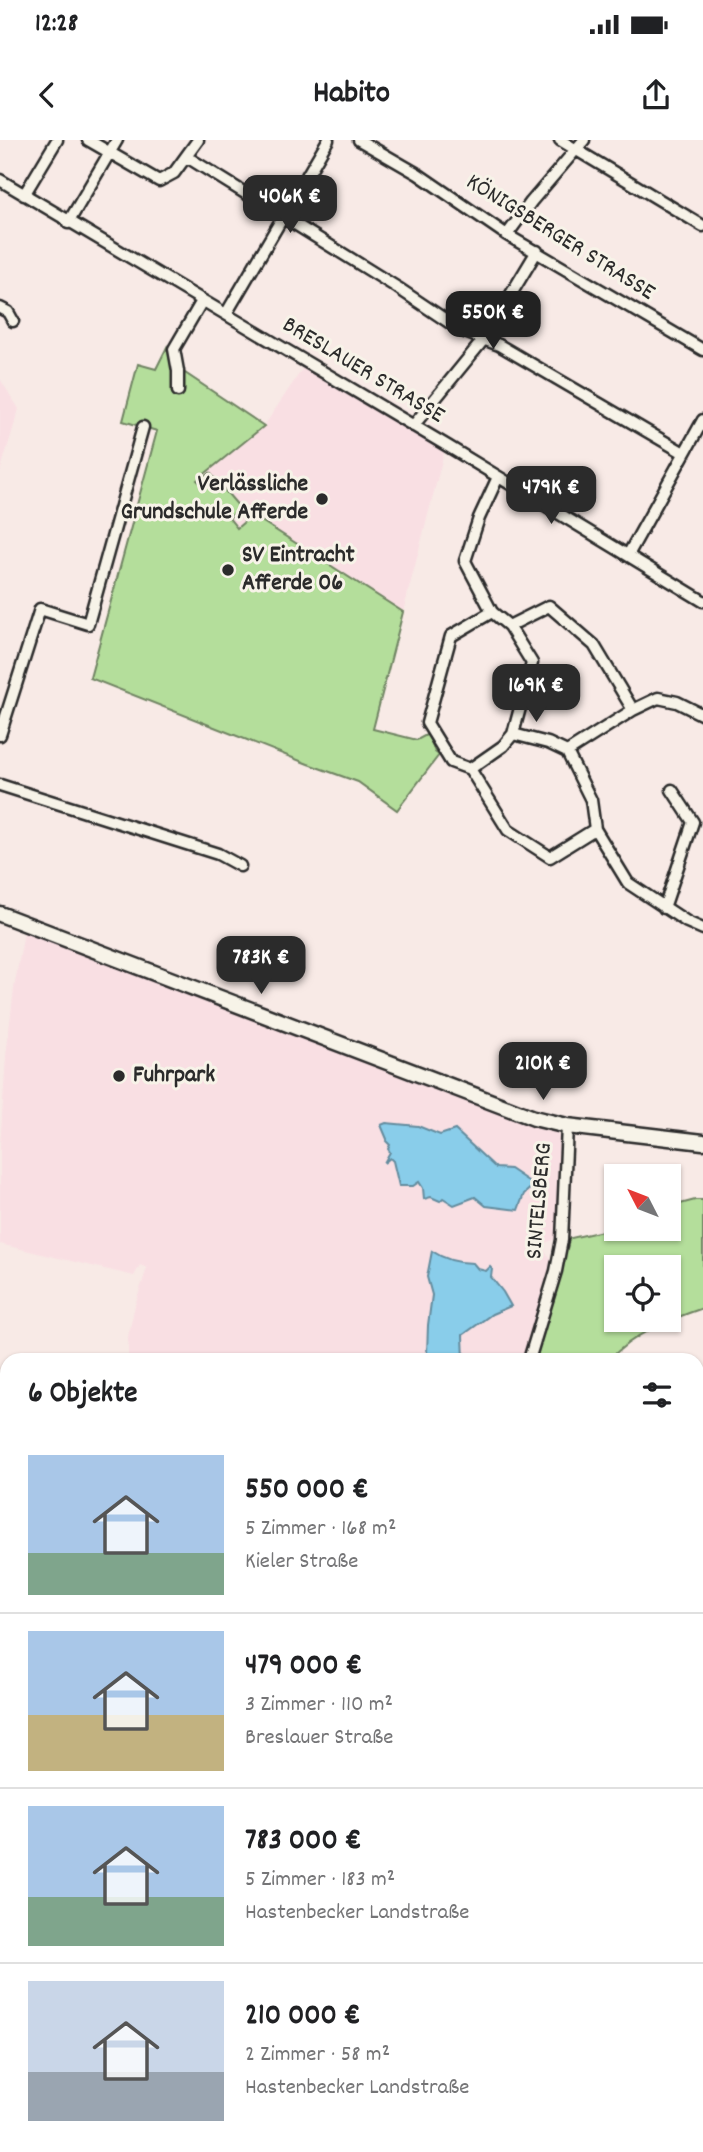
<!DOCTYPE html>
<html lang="de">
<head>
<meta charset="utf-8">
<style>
  body { margin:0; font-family:Dekko,sans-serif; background:#f6f6f6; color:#202124; height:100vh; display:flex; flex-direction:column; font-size:26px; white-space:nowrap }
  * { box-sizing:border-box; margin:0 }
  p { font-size:23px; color:#757577 }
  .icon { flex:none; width:38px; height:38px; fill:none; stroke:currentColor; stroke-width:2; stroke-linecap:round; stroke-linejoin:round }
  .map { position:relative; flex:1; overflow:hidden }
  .drawer { position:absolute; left:0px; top:1213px; width:704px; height:800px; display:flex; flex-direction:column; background:#fff; border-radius:21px 21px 0 0; box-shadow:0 2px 5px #0004 }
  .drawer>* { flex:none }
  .needle { width:46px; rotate:312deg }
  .buttons { position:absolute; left:604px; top:1024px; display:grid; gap:14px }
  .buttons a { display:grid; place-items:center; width:77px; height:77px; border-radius:0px; background:#fff; box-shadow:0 2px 5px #0004; font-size:35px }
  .price { position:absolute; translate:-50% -60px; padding:0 16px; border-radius:14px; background:#2b2b2b; color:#fff; font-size:23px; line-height:46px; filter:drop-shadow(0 2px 4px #0008) }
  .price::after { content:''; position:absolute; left:50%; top:42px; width:21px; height:16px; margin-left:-10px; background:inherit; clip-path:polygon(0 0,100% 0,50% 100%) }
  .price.current { background:#222; color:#fff }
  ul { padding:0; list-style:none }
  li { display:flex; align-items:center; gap:21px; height:175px; padding:0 28px }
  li+li { border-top:2px solid #e0e0e0 }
  li span { display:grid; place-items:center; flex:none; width:196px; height:140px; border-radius:0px; color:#555 }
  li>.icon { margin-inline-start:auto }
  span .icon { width:84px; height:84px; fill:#fffc; stroke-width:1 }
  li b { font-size:30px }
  h2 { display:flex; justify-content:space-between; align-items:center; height:84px; padding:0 28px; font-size:30px }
  .status { display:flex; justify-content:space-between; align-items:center; height:49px; padding:0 35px; background:#fff; direction:ltr }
  .status svg { height:19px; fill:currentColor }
  header { display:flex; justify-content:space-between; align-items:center; height:91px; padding:0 28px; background:#fff; font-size:32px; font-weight:700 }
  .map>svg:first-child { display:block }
  .built { fill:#f9dfe3 }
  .green { fill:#b4de9b; stroke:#708463; stroke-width:2; fill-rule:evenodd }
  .water { fill:#89cdea; stroke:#638c9e; stroke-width:2 }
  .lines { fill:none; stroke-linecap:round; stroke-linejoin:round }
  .stream { stroke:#638c9e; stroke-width:2.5 }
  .street-casing { stroke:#2b2b2b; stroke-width:15 }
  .secondary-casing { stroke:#2b2b2b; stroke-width:19 }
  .street { stroke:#f7f3e8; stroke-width:10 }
  .secondary { stroke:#f7f3e8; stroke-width:14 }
  .poi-dot { fill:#2b2b2b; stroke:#f7f3e8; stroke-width:2.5 }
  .labels { text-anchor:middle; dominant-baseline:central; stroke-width:6; stroke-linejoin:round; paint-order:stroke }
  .street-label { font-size:24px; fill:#2b2b2b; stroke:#f7f3e8 }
  .poi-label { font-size:24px; font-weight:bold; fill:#2b2b2b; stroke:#f7f3e8; text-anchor:start }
</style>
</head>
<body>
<div class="status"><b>12:28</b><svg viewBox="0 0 49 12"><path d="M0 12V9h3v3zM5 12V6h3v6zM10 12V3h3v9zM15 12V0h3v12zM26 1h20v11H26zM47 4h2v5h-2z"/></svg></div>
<header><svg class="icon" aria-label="back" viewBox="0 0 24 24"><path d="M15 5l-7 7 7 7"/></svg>Habito<svg class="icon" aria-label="share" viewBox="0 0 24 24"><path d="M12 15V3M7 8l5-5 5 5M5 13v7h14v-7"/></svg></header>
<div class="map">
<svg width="703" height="2012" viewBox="0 0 703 2012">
  <rect width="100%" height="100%" fill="#f8eae6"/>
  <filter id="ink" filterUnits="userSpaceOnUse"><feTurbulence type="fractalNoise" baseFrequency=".0143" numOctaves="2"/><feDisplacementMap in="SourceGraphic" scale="14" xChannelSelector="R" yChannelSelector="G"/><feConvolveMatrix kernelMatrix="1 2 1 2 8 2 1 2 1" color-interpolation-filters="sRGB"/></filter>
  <g filter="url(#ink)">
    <path class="built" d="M307 222 446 305 403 472 252 375 237 388 197 340 264 286Z
      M0 239 19 269 0 332Z
      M24 793 556 992 561 1000 559 1091 553 1100 545 1103 544 1111 550 1117 552 1126 523 1220H128V1197L135 1165 147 1128 140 1125 134 1136 0 1104V1006L6 916 14 848Z"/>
    <path class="green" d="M167 207 173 233H185L264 286 197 340 199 342 210 333 240 368 229 378 237 388 252 375 403 472 373 589 417 600 428 594 435 612 439 615 397 670 358 642 308 624 90 538 157 291 123 281 138 224 156 229Z
      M695 1060H703V1168C668 1180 634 1193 609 1220H529L562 1100 616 1088H668L669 1067ZM616 1127H668V1180H616Z
      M0 1264 7 1265 6 1309 2 1339 7 1340V2006H237L231 2012H106L110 2007 0 2012Z
      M703 1595V1885L696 1884V1660Z"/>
    <path class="water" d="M386 983 418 986 440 995 455 990 496 1028 510 1029 531 1043 537 1042 524 1054 518 1070 486 1066 475 1057 454 1065 443 1058 440 1061 431 1057 424 1059 423 1048 419 1042 413 1046H399L393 1021 390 1018 384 1023 390 1012 388 1009 390 1005 386 1001 387 999 381 985Z
      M432 1111C445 1120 458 1123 473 1123L478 1129 486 1131 490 1127 492 1129 491 1137 503 1152 511 1166 492 1174 463 1195 464 1220H423L427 1213 428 1185 432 1155 427 1137Z
      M7 1548V1751L0 1748V1560Z
      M0 1796 7 1797V1884L0 1887Z
      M0 1890 7 1893V2006H111L106 2012H0Z"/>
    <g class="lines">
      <path class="stream" d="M696 1879 703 1880
        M371 2012 373 2006"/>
      <g class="street-casing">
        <path id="street" d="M88 0 159 41 174 33 198 0
          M359 0 418 34 507 95 703 210
          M560 0 703 86
          M187 17 398 148 462 191 499 205 684 313
          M0 40 446 305 703 461
          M24 55 57 0
          M68 83 117 0
          M507 95 531 62 584 0
          M0 168 8 172 13 181
          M226 174 328 0
          M178 251V231L174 209 202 161
          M413 286 484 199 537 111
          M498 337 479 378 465 421 492 472 509 486 532 523 513 594 548 603 567 612 591 660 595 689 628 743 687 782 703 789
          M628 415 703 280
          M492 472 451 496 427 583 451 622 470 629 508 690 550 717 595 689
          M509 486 549 466 594 505 633 570
          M0 595 40 469 88 484 143 287
          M567 612 633 570 658 558 677 562 703 575
          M470 629 503 606 513 594
          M0 645 218 714 240 726
          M664 768 693 682 672 650
          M529 1220 556 1131 562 1100 567 986
          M0 1262 7 1263
          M601 2012V2006"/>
      </g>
      <g class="secondary-casing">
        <path id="secondary" d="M0 774 534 978 567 986 703 1002"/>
      </g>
      <use href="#street" class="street"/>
      <use href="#secondary" class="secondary"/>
    </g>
  </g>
  <g class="poi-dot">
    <circle cx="322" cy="359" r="7"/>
    <circle cx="228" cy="430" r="7"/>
    <circle cx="119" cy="936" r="7"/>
  </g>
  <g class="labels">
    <g class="street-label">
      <text transform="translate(560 98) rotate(32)">KÖNIGSBERGER STRASSE</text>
      <text transform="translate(363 231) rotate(31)">BRESLAUER STRASSE</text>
      <text transform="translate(540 1061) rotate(-85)">SINTELSBERG</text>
    </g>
    <g class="poi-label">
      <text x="308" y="345" text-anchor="end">Verlässliche<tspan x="308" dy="28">Grundschule Afferde</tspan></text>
      <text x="242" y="416">SV Eintracht<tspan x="242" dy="28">Afferde 06</tspan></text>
      <text x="133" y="936">Fuhrpark</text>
    </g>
  </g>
</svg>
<div class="buttons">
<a><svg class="needle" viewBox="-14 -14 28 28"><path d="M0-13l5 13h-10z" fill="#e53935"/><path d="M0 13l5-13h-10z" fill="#757577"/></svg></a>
<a><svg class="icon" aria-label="locate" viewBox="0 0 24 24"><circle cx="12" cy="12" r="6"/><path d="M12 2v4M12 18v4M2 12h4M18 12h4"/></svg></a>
</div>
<b class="price" style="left:290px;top:95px">406K €</b>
<b class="price current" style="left:493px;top:211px">550K €</b>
<b class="price" style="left:551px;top:386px">479K €</b>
<b class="price" style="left:536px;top:584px">169K €</b>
<b class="price" style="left:261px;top:856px">783K €</b>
<b class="price" style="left:543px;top:962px">210K €</b>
<section class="drawer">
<h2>6 Objekte<svg class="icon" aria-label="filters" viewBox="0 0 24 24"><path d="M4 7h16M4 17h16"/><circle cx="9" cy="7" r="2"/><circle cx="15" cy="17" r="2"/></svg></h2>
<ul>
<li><span style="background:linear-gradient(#a9c7e8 70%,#7fa58c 0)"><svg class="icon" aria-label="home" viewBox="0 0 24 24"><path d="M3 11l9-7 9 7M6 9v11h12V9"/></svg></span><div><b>550 000 €</b><p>5 Zimmer · 168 m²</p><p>Kieler Straße</p></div></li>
<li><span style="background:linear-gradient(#a9c7e8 60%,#c2b280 0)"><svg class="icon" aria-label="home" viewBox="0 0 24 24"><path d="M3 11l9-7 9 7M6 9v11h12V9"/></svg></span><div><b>479 000 €</b><p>3 Zimmer · 110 m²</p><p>Breslauer Straße</p></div></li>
<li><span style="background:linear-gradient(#a9c7e8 65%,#7fa58c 0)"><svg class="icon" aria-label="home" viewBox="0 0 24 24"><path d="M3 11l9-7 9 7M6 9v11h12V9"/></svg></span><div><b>783 000 €</b><p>5 Zimmer · 183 m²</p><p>Hastenbecker Landstraße</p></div></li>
<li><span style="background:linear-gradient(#c9d6e8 65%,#9aa5b1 0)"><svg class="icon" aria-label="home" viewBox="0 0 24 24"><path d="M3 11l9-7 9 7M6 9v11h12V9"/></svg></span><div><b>210 000 €</b><p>2 Zimmer · 58 m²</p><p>Hastenbecker Landstraße</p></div></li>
</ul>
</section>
</div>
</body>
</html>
